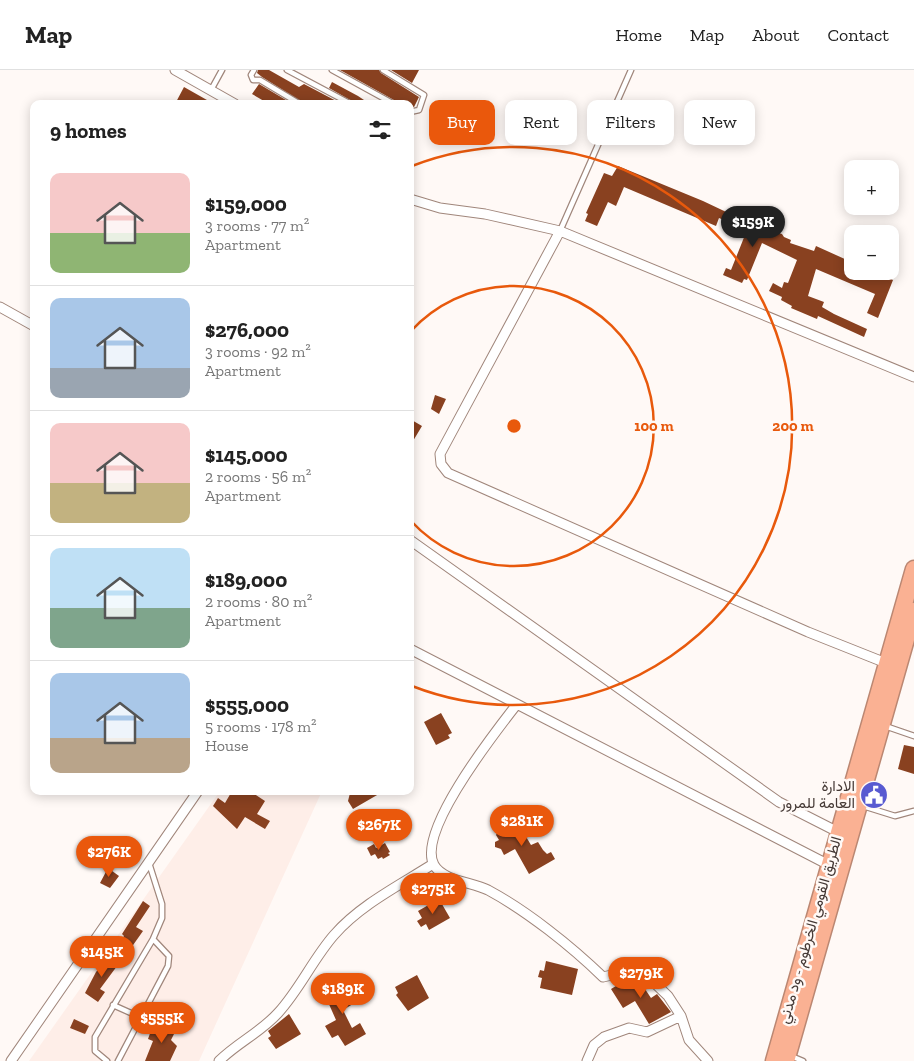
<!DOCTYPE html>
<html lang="en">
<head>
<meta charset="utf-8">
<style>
  body { margin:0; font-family:"Zilla Slab",Vazirmatn,serif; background:#f2f2f2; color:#222; height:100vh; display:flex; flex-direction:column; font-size:19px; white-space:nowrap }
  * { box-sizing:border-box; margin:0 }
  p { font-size:16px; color:#767676 }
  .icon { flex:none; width:28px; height:28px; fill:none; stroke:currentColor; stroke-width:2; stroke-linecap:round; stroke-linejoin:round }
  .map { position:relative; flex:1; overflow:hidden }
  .panel { position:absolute; left:30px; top:30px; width:384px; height:695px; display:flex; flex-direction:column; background:#fff; border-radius:10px; box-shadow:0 2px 12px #0003 }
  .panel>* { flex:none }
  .hud { position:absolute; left:429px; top:30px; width:410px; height:45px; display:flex; gap:10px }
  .buttons { position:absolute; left:844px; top:90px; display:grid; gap:10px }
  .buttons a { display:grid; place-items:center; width:55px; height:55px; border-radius:10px; background:#fff; box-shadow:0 2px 12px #0003; font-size:25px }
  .price { position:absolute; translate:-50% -42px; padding:0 11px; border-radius:18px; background:#ea580c; color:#fff; font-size:16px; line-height:32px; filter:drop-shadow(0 1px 2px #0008) }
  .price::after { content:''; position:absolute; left:50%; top:30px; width:15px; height:11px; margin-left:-8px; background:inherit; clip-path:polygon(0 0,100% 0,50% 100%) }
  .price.selected { background:#222; color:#fff }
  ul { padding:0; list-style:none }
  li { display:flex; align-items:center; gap:15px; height:125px; padding:0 20px }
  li+li { border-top:1px solid #e0e0e0 }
  li span { display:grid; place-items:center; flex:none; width:140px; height:100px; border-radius:10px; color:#555 }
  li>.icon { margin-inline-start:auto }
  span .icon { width:60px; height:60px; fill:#fffc; stroke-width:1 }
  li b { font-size:21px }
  h2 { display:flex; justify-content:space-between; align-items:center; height:60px; padding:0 20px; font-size:21px }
  .tag { padding:0 18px; border-radius:10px; background:#fff; box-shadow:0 2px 12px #0003; font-size:18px; line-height:45px }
  .tag.selected { background:#ea580c; color:#fff }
  header { display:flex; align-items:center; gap:30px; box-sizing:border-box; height:70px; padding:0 25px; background:#fff; border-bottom:1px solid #e0e0e0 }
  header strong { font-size:24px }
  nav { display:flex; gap:28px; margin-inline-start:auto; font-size:18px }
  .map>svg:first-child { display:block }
  .built { fill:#feeee8 }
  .building { fill:#894120 }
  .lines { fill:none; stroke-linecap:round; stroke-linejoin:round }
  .lane-casing { stroke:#a0867b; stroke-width:7 }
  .street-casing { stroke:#a0867b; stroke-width:11 }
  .highway-casing { stroke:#bb8772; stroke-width:19 }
  .lane { stroke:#fff; stroke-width:4.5 }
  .street { stroke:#fff; stroke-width:9 }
  .highway { stroke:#fab193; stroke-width:16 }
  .ring { fill:none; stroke:#e8590c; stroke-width:2.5 }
  .labels { text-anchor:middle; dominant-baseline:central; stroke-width:5; stroke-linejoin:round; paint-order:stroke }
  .poi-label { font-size:15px; fill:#453935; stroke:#fff9f6; text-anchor:end }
  .street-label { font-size:15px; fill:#453935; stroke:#fff9f6 }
  .centre { fill:#e8590c; stroke:#fff9f6; stroke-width:2.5 }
  .ring-label { font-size:15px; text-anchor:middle; font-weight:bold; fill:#e8590c; stroke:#fff9f6; stroke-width:5; stroke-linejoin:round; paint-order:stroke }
</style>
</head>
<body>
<header>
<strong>Map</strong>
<nav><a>Home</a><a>Map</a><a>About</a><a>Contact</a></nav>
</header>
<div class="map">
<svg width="914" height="991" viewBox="0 0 914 991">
  <rect width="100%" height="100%" fill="#fff9f6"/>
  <path class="built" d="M220 721H322L199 991H29Z"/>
  <path class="building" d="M258 0H269L299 17 304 14 342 34H305L262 7 257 3Z
    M340 0H379L381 3 419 27 414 37 410 38V34H401Z
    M391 0H419L412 13Z
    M332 12 358 26 370 34H357L329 18Z
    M259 14 286 30 284 34H269L252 24Z
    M184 17 214 34H175Z
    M633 37 647 42 643 51 630 47Z
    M618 96 703 131 760 158 782 164 784 167 791 170 790 173 814 181 816 176 847 190 852 192V201H874L893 210 878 248 867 243 875 224 816 199 808 226 824 232 822 237 834 244 867 259 864 267 818 246 817 249 791 238 792 236 781 230 782 227 769 221 773 213 782 218 784 212 788 213 797 190 762 173 747 210 744 209 742 213 723 205 726 198 731 200 747 160 719 148 716 156 624 117 616 136 608 132 597 156 585 151 588 144 586 143 604 103 612 106Z
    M435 325 446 329 439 344 431 339Z
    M410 349 422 356 410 376Z
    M441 643 452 663 448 665 450 668 436 675 424 652Z
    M904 675 914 677V704L898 699Z
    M232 721H250L265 731 257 744 270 751 265 759 245 747 237 759 213 736 218 728 225 733Z
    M353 721H384L353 739 348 731 350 723Z
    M516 750 531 775 538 772 543 780 547 784 551 782 555 789 529 804 515 779 504 785 501 779 495 777V772L499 770 496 765 498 761Z
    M385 773 390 782 388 783 390 785 383 789 382 787 378 789 375 784 371 786 367 778 374 774 376 778Z
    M108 798 119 806 110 818 100 813Z
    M439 829 450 848 429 860 426 854 421 857 417 851 422 848 418 841Z
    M143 831 150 836 136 857 143 861 131 878 121 871 124 866 122 864Z
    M111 884 120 892 100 919 105 922 98 932 85 923 96 902Z
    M546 891 578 899 572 925 540 918 542 908 538 907 540 900 544 901Z
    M417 905 429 928 408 941 396 925 398 923 395 917Z
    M631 907H637L651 928 657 924 671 942 649 954 635 931 623 938 611 919Z
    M337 916 340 921 354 917 361 929 343 940 352 958 360 953 366 964 345 976 338 965 332 968 325 956 336 950 324 923Z
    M289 944 301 964 276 979 268 968 271 966 268 961Z
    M74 949 89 956 85 964 70 958Z
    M173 950 179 954 171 970 177 976 170 991H145L153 971 148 969 153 955 166 961Z"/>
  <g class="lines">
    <g class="lane-casing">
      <path id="lane" d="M254 0 251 5 253 10H260L300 34
        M287 0 351 34
        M332 0 394 34
        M383 0 424 25 419 40 410 42
        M211 20 222 0
        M560 161 631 0
        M885 656 914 666
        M863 736 895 746 914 741
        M113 935 142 948
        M791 986 803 991
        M107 991 95 981V967L153 869 162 848V834L149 793
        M118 991 168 896 169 886 153 869"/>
    </g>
    <g class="street-casing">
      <path id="street" d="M175 0 235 34
        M410 129 440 138 485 144 560 161 914 307
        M560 161 440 384 441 394 448 403 808 562 891 595
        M0 237 34 256
        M410 470 779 732 838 762
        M410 579 829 795
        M517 634C496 661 416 762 434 795 443 811 472 812 488 820 527 841 571 876 603 907L629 901H642L668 926 681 946 689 970 708 991
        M11 991 198 721
        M219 991C237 973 261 962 278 943 300 919 313 889 334 865 360 835 400 815 433 794
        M587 991 594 975 604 967 629 958 647 962 681 946"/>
    </g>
    <g class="highway-casing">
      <path id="highway" d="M774 991 914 499
        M786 991 914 541"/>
    </g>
    <use href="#lane" class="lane"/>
    <use href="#street" class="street"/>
    <use href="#highway" class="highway"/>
  </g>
  <g class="ring">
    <path d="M411 261A140 140 0 1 1 411 451"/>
    <path d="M412 96A279 279 0 1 1 412 616"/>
  </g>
  <defs>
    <g id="civic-disc" transform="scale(1.4375)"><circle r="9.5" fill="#585ad1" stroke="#fff9f6"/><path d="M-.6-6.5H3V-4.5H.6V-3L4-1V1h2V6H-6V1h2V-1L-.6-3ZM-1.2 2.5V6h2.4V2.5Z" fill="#fff"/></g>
  </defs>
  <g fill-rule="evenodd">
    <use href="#civic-disc" x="874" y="725"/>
  </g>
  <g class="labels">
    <g class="poi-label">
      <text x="855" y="716">الادارة<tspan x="855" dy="17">العامة للمرور</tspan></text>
    </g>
    <g class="street-label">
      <text transform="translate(810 860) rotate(-74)">الطريق القومي الخرطوم - ود مدني</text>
    </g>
  </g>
  <circle cx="514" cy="356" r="8" class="centre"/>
  <g class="ring-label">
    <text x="654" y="361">100 m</text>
    <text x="793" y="361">200 m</text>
  </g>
</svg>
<div class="buttons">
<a>+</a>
<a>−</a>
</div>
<b class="price selected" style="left:753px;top:178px">$159K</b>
<b class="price" style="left:522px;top:777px">$281K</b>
<b class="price" style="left:379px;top:781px">$267K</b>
<b class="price" style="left:109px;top:808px">$276K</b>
<b class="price" style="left:433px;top:845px">$275K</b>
<b class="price" style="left:102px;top:908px">$145K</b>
<b class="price" style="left:641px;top:929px">$279K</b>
<b class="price" style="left:343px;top:945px">$189K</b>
<b class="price" style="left:162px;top:974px">$555K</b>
<div class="hud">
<a class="tag selected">Buy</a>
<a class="tag">Rent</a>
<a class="tag">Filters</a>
<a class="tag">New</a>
</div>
<section class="panel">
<h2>9 homes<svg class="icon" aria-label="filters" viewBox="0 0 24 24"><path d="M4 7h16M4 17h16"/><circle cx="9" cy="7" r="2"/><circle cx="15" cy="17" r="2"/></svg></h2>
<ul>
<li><span style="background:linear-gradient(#f6c9c9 60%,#8fb573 0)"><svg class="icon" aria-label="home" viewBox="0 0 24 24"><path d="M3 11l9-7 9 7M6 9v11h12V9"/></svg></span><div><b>$159,000</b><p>3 rooms · 77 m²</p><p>Apartment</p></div></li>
<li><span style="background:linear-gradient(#a9c7e8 70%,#9aa5b1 0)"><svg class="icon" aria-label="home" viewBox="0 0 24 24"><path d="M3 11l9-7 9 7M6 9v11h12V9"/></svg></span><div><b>$276,000</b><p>3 rooms · 92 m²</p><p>Apartment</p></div></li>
<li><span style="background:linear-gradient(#f6c9c9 60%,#c2b280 0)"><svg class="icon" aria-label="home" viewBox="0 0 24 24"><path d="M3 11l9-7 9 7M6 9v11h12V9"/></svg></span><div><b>$145,000</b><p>2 rooms · 56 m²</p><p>Apartment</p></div></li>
<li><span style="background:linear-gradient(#bfe0f5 60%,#7fa58c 0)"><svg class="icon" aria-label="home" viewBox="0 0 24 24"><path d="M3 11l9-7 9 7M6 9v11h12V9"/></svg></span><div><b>$189,000</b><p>2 rooms · 80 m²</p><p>Apartment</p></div></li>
<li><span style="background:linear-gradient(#a9c7e8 65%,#b9a48a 0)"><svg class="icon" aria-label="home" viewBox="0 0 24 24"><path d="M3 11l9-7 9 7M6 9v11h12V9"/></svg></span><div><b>$555,000</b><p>5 rooms · 178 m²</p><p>House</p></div></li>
</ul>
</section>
</div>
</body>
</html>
